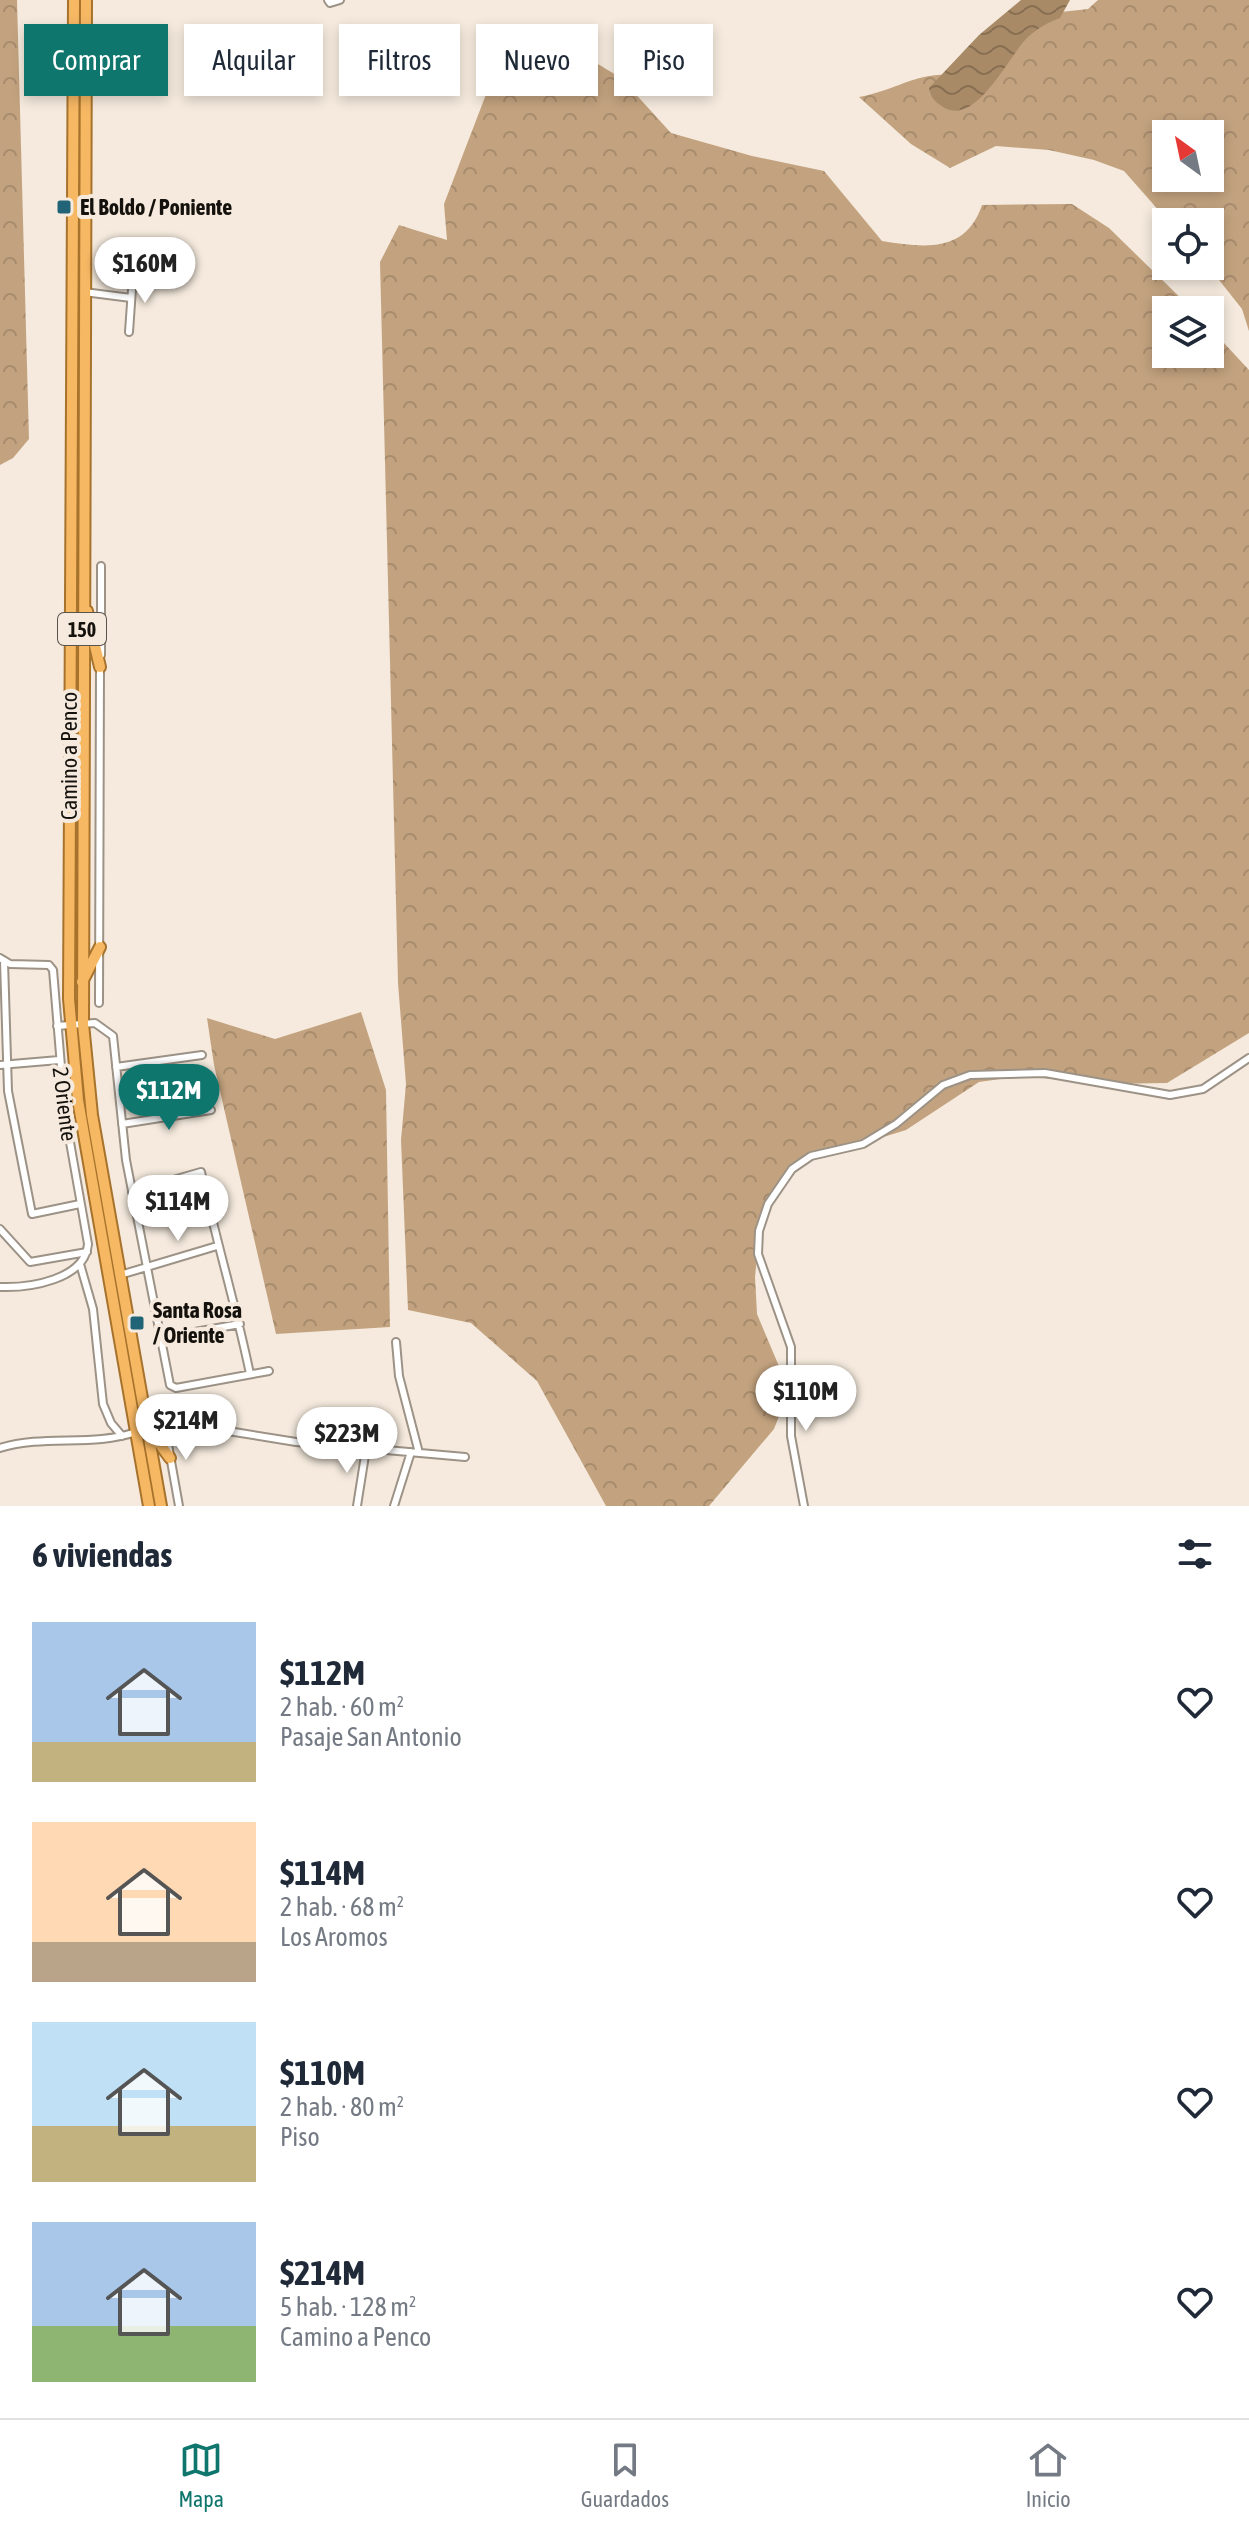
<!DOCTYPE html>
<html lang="es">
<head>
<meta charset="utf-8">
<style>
  body { margin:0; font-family:"Asap Condensed",sans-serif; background:#f2f2f3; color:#1f2937; height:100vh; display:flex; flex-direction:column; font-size:30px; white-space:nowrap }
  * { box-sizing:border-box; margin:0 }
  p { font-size:26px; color:#747a83 }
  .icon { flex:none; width:44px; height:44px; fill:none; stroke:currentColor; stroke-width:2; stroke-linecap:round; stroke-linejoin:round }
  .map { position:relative; height:1506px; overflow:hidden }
  .side { display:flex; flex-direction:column; background:#fff; flex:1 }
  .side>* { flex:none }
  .hud { position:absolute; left:24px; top:24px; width:800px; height:72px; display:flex; gap:16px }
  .needle { width:52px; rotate:327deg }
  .fabs { position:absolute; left:1152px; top:120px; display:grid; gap:16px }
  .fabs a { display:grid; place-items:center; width:72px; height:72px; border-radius:0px; background:#fff; box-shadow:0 4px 12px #0003; font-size:40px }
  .price { position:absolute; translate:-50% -68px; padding:0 18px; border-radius:28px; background:#fff; color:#222; font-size:26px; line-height:52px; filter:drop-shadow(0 2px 4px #0008) }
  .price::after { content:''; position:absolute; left:50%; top:48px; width:24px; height:18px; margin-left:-12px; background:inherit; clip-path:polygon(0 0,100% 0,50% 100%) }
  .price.on { background:#0f766e; color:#fff }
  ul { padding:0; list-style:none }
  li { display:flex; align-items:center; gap:24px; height:200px; padding:0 32px }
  li span { display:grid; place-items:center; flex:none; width:224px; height:160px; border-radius:0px; color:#555 }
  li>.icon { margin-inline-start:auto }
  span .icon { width:96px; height:96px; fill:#fffc; stroke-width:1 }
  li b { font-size:34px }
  h2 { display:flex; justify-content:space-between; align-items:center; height:96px; padding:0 32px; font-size:34px }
  .tag { padding:0 28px; border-radius:0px; background:#fff; box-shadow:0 4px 12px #0003; font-size:28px; line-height:72px }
  .tag.on { background:#0f766e; color:#fff }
  .tabs { display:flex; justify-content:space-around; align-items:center; height:112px; border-top:2px solid #e0e1e3; background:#fff; font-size:22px; color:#747a83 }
  .tabs a { display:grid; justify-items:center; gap:4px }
  .tabs .on { color:#0f766e }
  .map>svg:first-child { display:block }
  .forest { fill:url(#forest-crowns); fill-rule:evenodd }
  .water { fill:url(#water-waves) }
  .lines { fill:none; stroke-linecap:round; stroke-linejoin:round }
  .minor-casing { stroke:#9c9286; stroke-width:10 }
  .trunk-casing { stroke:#a7732c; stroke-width:14 }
  .minor { stroke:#fff; stroke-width:6 }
  .trunk { stroke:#f7b864; stroke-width:10 }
  .poi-dot { fill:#216477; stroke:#f5eadd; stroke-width:3 }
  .labels { text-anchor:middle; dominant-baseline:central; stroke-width:8; stroke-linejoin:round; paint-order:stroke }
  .shield { fill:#f5eadd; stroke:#58534b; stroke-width:2 }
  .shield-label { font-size:20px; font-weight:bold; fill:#15120d }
  .poi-label { font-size:22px; font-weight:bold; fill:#15120d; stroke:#f5eadd; text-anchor:start }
  .street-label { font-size:22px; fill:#15120d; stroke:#f5eadd }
</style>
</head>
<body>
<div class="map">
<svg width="1249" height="1506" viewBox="0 0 1249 1506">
  <defs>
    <pattern id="forest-crowns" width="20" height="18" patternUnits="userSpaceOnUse" patternTransform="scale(2)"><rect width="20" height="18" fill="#c3a37f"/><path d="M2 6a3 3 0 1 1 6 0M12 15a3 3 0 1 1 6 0" fill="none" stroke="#a78b6d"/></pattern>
    <pattern id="water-waves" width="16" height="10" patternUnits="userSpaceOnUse" patternTransform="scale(2)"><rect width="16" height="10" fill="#a88a66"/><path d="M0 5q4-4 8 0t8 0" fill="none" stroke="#886f52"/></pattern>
  </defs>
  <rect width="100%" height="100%" fill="#f5eadd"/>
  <path class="forest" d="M0 0H17L29 439 13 458 0 465Z
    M1098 0H1249V331L1242 309 1208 266 1210 222H1169L1124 171 1094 160 1049 150 996 146 950 168 911 144 859 97C900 89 916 71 959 75L1024 16 1088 9ZM1166 134H1210V178H1166Z
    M508 37 588 58 621 78 671 133 752 156 824 171 882 241C925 248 966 253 982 205L1072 204 1109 228 1193 310H1166V354H1210V328L1249 370V1033L1167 1083 1103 1084 1021 1076 979 1082 906 1130 803 1162 786 1175 766 1211 759 1238 755 1277 757 1314 789 1390 774 1429 709 1506H606L537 1381 471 1323 408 1310 401 1140 406 1084 398 983 380 262 399 225 447 240 444 204Z
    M361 1012 386 1090 390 1327 276 1334 214 1065 207 1018 275 1039Z"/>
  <path class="water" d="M1021 0H1070L1060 18C1048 22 1037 29 1028 37 1009 55 976 128 943 107 934 101 931 98 929 88L979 35Z"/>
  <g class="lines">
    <g class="minor-casing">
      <path id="minor" d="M328 0 330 3 340 0
        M84 292 131 298
        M129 332 133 275
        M101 566V655
        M0 958 10 964 49 965 53 970 65 1114 88 1244C85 1280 29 1288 0 1287
        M4 961 8 1091 32 1214 80 1204
        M99 1003 100 666
        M57 1026 95 1023 113 1036 126 1160 170 1385 176 1388 269 1371
        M0 1065 59 1060
        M116 1067 202 1055
        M122 1124 211 1110
        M132 1192 201 1172C216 1240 236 1306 250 1374
        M0 1229 30 1262 87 1252
        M80 1264 93 1309 103 1404 111 1423 122 1436
        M120 1275 217 1246
        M161 1338 240 1324
        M396 1342 399 1376 419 1453
        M164 1422 179 1506
        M168 1442 228 1431 296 1442 465 1457
        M0 1448C45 1434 92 1447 136 1432
        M357 1506 366 1449
        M394 1506 411 1452
        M804 1506 791 1436V1347L758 1254 759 1231 768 1204 792 1169 811 1156 863 1144 896 1124 943 1085 970 1075 1045 1073 1170 1095 1203 1089 1249 1058"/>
    </g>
    <g class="trunk-casing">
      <path id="trunk" d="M74 0 69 999 78 1100 149 1506
        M86 0 83 1024 92 1115 161 1506
        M87 611 100 667
        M82 982 100 947
        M149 1429 170 1458"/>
    </g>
    <use href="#minor" class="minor"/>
    <use href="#trunk" class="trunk"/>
  </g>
  <g class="poi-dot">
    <rect x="56" y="199" width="16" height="16" rx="4"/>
    <rect x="129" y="1315" width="16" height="16" rx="4"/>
  </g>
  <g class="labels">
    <rect class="shield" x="58" y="613" width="48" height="32" rx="6"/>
    <g class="shield-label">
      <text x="82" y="629">150</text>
    </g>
    <g class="poi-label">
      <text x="80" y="207">El Boldo / Poniente</text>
      <text x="153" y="1310">Santa Rosa<tspan x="153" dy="25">/ Oriente</tspan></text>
    </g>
    <g class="street-label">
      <text transform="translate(69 756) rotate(-90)">Camino a Penco</text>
      <text transform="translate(65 1104) rotate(83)">2 Oriente</text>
    </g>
  </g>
</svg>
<div class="fabs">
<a><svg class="needle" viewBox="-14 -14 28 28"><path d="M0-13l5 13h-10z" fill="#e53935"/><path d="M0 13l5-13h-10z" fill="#747a83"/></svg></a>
<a><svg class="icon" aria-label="locate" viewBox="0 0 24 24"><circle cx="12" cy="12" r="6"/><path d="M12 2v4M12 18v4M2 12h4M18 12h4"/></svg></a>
<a><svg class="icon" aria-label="layers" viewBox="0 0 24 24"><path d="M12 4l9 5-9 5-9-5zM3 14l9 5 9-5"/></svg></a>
</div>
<b class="price" style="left:145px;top:305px">$160M</b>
<b class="price on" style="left:169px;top:1132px">$112M</b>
<b class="price" style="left:178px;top:1243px">$114M</b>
<b class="price" style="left:806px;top:1433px">$110M</b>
<b class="price" style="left:186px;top:1462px">$214M</b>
<b class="price" style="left:347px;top:1475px">$223M</b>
<div class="hud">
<a class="tag on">Comprar</a>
<a class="tag">Alquilar</a>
<a class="tag">Filtros</a>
<a class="tag">Nuevo</a>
<a class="tag">Piso</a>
</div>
</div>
<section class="side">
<h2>6 viviendas<svg class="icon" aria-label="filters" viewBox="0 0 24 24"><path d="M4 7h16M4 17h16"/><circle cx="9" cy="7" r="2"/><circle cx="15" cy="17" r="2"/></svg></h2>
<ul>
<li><span style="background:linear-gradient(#a9c7e8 75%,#c2b280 0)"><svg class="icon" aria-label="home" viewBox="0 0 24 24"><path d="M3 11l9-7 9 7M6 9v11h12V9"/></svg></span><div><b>$112M</b><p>2 hab. · 60 m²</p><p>Pasaje San Antonio</p></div><svg class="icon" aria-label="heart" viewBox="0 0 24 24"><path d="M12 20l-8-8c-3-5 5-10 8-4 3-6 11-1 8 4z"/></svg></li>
<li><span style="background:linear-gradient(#ffd9b3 75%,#b9a48a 0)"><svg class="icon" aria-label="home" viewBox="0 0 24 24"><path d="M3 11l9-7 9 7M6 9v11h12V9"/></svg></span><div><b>$114M</b><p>2 hab. · 68 m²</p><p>Los Aromos</p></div><svg class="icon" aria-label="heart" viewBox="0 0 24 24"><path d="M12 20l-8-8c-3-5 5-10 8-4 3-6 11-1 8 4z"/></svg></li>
<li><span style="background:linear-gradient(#bfe0f5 65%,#c2b280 0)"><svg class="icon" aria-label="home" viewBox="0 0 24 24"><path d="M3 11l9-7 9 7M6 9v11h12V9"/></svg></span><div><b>$110M</b><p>2 hab. · 80 m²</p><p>Piso</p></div><svg class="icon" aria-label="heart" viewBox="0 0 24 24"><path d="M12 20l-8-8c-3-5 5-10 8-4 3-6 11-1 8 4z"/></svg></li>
<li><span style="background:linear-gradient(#a9c7e8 65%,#8fb573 0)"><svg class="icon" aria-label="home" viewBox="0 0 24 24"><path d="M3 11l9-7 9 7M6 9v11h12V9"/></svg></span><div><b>$214M</b><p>5 hab. · 128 m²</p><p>Camino a Penco</p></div><svg class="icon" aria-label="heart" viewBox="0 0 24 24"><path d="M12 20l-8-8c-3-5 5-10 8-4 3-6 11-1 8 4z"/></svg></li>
</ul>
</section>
<nav class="tabs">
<a class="on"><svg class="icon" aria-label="map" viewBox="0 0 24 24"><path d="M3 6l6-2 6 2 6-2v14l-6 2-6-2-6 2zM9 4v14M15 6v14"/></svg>Mapa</a>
<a><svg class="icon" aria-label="saved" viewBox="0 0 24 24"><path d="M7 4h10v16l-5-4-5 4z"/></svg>Guardados</a>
<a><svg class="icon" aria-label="home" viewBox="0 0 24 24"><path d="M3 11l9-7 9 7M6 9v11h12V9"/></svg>Inicio</a>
</nav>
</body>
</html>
